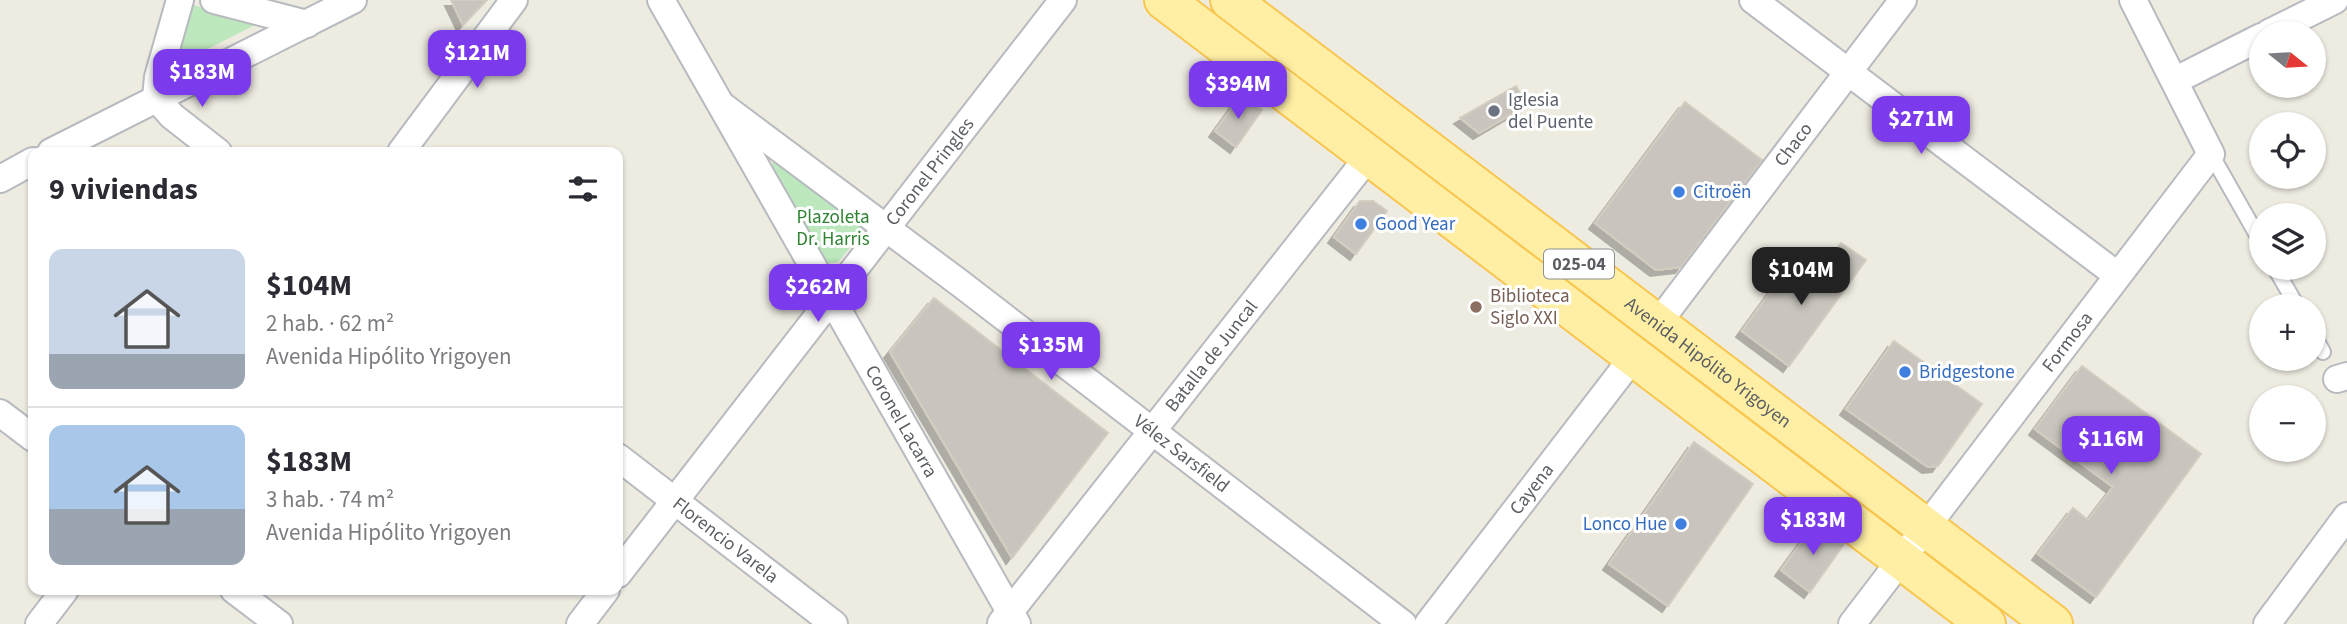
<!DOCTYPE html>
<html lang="es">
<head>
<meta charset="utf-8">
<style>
  body { margin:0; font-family:"Source Sans 3",sans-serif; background:#f2f2f3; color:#2b2b33; height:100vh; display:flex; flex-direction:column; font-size:26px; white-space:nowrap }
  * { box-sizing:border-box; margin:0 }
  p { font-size:23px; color:#7c7c81 }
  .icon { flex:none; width:38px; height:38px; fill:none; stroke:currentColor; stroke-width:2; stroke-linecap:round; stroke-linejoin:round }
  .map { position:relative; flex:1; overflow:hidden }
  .sheet { position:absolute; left:28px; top:147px; width:595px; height:448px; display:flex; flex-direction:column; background:#fff; border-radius:14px; box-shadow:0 2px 5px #0004 }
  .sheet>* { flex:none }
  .needle { width:46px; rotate:108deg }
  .buttons { position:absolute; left:2249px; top:21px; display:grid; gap:14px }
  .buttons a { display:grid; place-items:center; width:77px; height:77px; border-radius:50%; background:#fff; box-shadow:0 2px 5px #0004; font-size:35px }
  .price { position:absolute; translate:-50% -60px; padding:0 16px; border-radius:14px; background:#7c3aed; color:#fff; font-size:23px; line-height:46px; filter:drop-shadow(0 2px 4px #0008) }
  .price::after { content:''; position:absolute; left:50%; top:42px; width:21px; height:16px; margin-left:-10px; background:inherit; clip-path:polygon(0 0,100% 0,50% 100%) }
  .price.selected { background:#222; color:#fff }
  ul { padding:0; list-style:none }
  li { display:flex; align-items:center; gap:21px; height:175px; padding:0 21px }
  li+li { border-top:2px solid #e1e1e2 }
  li span { display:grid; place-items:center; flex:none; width:196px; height:140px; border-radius:14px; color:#555 }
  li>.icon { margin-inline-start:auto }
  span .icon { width:84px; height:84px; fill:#fffc; stroke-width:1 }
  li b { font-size:30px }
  h2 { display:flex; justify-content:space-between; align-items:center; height:84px; padding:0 21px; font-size:30px }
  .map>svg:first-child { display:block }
  .green { fill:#bde7bc }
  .building { fill:#c9c5be; stroke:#d3ccbf; stroke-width:2; filter:url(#shadow) }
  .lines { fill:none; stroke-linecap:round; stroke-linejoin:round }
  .service-casing { stroke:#b7babf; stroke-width:18 }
  .minor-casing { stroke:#b7babf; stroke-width:30 }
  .primary-casing { stroke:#f8c64f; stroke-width:42 }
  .service { stroke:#fff; stroke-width:14 }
  .minor { stroke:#fff; stroke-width:26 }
  .primary { stroke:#ffefa5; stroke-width:38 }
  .worship-dot { fill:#6b7280; stroke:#fff; stroke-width:2.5 }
  .shop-dot { fill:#3f7fe0; stroke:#fff; stroke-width:2.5 }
  .education-dot { fill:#8d6e63; stroke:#fff; stroke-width:2.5 }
  .labels { text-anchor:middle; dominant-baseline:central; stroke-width:6; stroke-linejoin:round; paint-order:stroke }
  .shield { fill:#fff; stroke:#8c8e92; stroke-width:2 }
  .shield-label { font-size:18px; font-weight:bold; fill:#5a5e63 }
  .worship-label { font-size:19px; fill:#5b616d; stroke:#fff; text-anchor:start }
  .street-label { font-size:19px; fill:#5a5e63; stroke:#fff }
  .shop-label { font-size:19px; fill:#366cbe; stroke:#fff; text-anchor:start }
  .park-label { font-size:19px; fill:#2f8432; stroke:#fff }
  .education-label { font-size:19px; fill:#785e54; stroke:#fff; text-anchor:start }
</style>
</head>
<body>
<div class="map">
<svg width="2347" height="624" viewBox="0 0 2347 624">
  <defs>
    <filter id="shadow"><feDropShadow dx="-6" dy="6" stdDeviation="0" flood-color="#0004"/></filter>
  </defs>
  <rect width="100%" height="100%" fill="#eeebe1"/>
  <path class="green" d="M190 4 257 24 172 67Z
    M783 158 863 219V232L838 262 824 264 770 172 773 162Z"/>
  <path class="building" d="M451 0H487L463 25Z
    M1516 86 1527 105 1479 133 1460 118Z
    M1241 95 1262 110 1236 147 1215 131Z
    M1685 102 1762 160 1681 267 1656 270 1595 223Z
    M1360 201H1373L1387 211 1356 254 1334 237Z
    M1841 243 1866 260 1789 366 1742 331 1783 275 1806 292Z
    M934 298 1108 433 1012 558 890 352Z
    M1894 341 1982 404 1938 466 1928 467 1846 409Z
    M2082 366 2201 454 2096 597 2038 554 2073 508 2088 520 2113 487 2035 429Z
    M1694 442 1753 484 1668 606 1609 564Z
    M1816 522 1844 544 1810 592 1781 570Z"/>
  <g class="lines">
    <g class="service-casing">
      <path id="service" d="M2211 154 2261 242
        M2275 268 2297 306
        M2314 336 2323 352"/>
    </g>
    <g class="minor-casing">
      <g id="minor">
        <path d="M214 0 307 24"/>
        <path id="s1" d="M661 0 1017 624"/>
        <path d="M1753 0 2117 275"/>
        <path d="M2269 33 2335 0"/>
        <path d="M2176 80 2261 37"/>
        <path d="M156 98 158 77 180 0"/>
        <path d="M156 98 172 116 218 152"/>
        <path id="s2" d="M724 107 961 284 1403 624"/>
        <path d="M51 152 353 0"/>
        <path d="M401 152 514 0"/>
        <path d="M0 179 33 161"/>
        <path id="s3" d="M1658 323 1903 0"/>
        <path d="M2337 379 2347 376"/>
        <path d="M0 413 33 438"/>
        <path id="s4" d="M618 457 834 624"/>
        <path id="s5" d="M618 574 1063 0"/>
        <path d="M234 590 279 624"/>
        <path id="s6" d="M1001 623 1369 156"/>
        <path d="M39 624 65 590"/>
        <path d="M580 624 606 590"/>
        <path id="s7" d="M1428 624 1634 356"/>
        <path id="s8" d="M1852 624 2211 154 2133 0"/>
        <path d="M2267 624 2347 516"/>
      </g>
    </g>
    <g class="primary-casing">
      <g id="primary">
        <path d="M1164 0 1986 624"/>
        <path id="s9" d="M1230 0 2053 624"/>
      </g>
    </g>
    <use href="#service" class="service"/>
    <use href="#minor" class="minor"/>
    <use href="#primary" class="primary"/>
  </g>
  <circle class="worship-dot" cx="1494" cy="111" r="7"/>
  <g class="shop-dot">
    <circle cx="1679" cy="192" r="7"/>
    <circle cx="1361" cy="224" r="7"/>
    <circle cx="1905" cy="372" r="7"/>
    <circle cx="1681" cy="524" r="7"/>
  </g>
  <circle class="education-dot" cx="1476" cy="307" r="7"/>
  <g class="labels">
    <rect class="shield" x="1544" y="249.5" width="70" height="29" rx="5"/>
    <g class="shield-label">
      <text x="1579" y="264">025-04</text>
    </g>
    <g class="worship-label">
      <text x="1508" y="100">Iglesia<tspan x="1508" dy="22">del Puente</tspan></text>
    </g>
    <g class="street-label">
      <text stroke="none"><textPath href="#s3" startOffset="224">Chaco</textPath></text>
      <text stroke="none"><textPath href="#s5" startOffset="509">Coronel Pringles</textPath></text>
      <text stroke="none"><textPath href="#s8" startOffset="355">Formosa</textPath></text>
      <text stroke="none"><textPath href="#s6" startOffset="340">Batalla de Juncal</textPath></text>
      <text stroke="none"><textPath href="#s9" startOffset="600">Avenida Hipólito Yrigoyen</textPath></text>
      <text stroke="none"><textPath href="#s1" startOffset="485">Coronel Lacarra</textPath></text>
      <text stroke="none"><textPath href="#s2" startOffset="574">Vélez Sarsfield</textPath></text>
      <text stroke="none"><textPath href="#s7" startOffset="170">Cayena</textPath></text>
      <text stroke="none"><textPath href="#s4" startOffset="136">Florencio Varela</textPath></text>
    </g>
    <g class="shop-label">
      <text x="1693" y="192">Citroën</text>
      <text x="1375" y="224">Good Year</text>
      <text x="1919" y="372">Bridgestone</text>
      <text x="1667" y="524" text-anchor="end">Lonco Hue</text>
    </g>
    <g class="park-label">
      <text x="833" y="217">Plazoleta<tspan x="833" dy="22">Dr. Harris</tspan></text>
    </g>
    <g class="education-label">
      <text x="1490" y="296">Biblioteca<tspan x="1490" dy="22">Siglo XXI</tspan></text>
    </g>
  </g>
</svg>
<div class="buttons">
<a><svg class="needle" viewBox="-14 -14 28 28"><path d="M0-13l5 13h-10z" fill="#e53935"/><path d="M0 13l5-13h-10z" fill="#7c7c81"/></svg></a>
<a><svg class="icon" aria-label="locate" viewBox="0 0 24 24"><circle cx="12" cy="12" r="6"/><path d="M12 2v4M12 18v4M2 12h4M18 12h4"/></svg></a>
<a><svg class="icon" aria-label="layers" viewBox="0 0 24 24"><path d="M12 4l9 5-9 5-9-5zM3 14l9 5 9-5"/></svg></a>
<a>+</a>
<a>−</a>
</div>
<b class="price" style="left:477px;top:90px">$121M</b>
<b class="price" style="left:202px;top:109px">$183M</b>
<b class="price" style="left:1238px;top:121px">$394M</b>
<b class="price" style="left:1921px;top:156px">$271M</b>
<b class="price selected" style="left:1801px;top:307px">$104M</b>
<b class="price" style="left:818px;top:324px">$262M</b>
<b class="price" style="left:1051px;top:382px">$135M</b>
<b class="price" style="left:2111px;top:476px">$116M</b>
<b class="price" style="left:1813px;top:557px">$183M</b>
<section class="sheet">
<h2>9 viviendas<svg class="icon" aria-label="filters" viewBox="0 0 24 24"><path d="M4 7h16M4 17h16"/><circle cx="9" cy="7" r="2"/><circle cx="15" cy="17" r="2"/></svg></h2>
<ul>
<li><span style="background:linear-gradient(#c9d6e8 75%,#9aa5b1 0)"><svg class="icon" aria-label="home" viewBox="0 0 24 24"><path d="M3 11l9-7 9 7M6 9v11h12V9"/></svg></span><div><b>$104M</b><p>2 hab. · 62 m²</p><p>Avenida Hipólito Yrigoyen</p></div></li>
<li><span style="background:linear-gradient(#a9c7e8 60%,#9aa5b1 0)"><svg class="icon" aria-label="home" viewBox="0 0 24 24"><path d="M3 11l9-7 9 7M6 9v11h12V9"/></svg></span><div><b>$183M</b><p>3 hab. · 74 m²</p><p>Avenida Hipólito Yrigoyen</p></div></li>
</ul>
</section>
</div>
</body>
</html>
